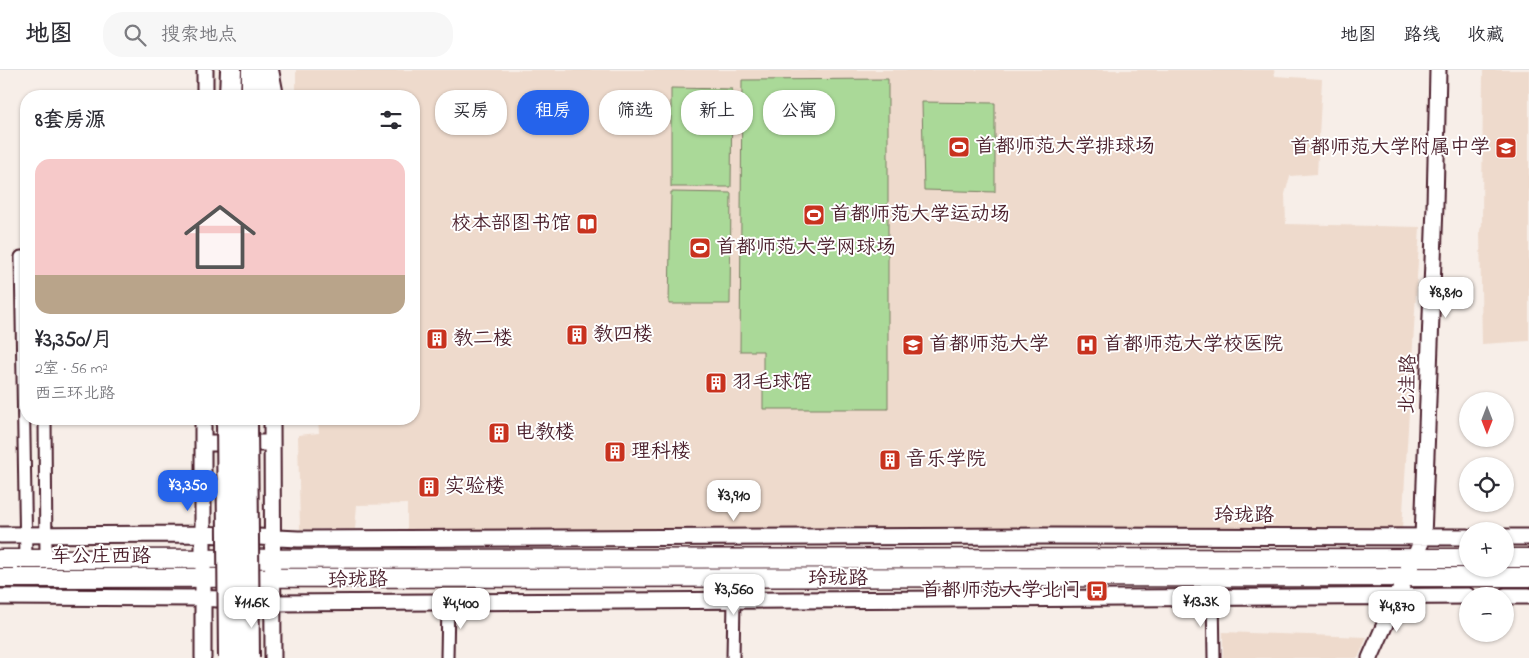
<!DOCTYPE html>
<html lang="zh">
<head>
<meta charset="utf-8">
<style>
  body { margin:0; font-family:"Indie Flower","LXGW WenKai TC",sans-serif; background:#f7f7f7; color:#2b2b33; height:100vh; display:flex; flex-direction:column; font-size:19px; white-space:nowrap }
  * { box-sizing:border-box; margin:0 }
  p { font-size:16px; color:#7c7c81 }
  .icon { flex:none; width:28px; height:28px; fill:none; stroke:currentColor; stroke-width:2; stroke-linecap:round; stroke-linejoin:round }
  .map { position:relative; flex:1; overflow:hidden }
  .details { position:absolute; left:20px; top:20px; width:400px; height:335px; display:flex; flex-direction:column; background:#fff; border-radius:20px; box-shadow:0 1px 4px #0004 }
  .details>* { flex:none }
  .guide { position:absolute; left:435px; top:20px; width:475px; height:45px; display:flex; gap:10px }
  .needle { width:32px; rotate:180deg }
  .buttons { position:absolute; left:1459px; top:322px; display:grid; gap:10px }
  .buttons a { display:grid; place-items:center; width:55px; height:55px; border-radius:50%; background:#fff; box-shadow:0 1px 4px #0004; font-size:25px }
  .price { position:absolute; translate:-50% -42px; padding:0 11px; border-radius:10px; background:#fff; color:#222; font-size:16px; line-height:32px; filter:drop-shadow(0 1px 2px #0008) }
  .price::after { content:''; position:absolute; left:50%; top:30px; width:15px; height:11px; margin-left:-8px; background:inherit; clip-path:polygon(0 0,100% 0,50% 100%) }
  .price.active { background:#2563eb; color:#fff }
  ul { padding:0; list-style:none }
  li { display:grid; align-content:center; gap:10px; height:265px; padding:0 15px }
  li span { display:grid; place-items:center; height:155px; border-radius:15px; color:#555 }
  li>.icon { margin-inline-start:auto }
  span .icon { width:90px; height:90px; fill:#fffc; stroke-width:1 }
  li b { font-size:21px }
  h2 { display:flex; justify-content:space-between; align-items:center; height:60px; padding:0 15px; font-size:21px }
  .chip { padding:0 18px; border-radius:20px; background:#fff; box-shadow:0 1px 4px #0004; font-size:18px; line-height:45px }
  .chip.active { background:#2563eb; color:#fff }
  header { display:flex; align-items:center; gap:30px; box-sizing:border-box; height:70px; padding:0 25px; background:#fff; border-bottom:1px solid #e1e1e2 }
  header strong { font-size:24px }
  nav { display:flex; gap:28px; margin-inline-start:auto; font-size:18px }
  .search { width:350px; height:45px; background:#f7f7f7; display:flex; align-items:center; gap:12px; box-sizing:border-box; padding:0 18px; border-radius:20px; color:#7c7c81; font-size:19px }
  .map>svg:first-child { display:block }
  .built { fill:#eedacc }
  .garden { fill:#aad998; stroke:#7a7c62 }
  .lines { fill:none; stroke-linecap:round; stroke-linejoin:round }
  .street-casing { stroke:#4a1f2b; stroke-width:15 }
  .secondary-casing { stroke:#4a1f2b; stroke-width:19 }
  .primary-casing { stroke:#4a1f2b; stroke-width:21 }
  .highway-casing { stroke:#4a1f2b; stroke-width:24 }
  .street { stroke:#fff; stroke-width:11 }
  .secondary { stroke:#fff; stroke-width:15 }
  .primary { stroke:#fff; stroke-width:18 }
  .highway { stroke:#fff; stroke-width:20 }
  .highway-bridge-casing { stroke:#4a1f2b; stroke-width:24; stroke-linecap:butt }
  .highway-bridge { stroke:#fff; stroke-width:20 }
  .labels { text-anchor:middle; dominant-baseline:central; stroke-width:4; stroke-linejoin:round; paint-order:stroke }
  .poi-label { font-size:20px; fill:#4a1f2b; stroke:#fff; text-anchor:start }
  .street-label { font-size:20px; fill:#4a1f2b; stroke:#fff }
</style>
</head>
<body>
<header>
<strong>地图</strong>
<div class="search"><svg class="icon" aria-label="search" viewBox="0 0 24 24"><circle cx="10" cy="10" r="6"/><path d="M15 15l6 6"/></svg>搜索地点</div>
<nav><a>地图</a><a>路线</a><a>收藏</a></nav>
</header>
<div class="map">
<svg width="1529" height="588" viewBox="0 0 1529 588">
  <rect width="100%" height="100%" fill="#f7eee8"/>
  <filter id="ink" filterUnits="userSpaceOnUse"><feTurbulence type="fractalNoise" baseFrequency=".02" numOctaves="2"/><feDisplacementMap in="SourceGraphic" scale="10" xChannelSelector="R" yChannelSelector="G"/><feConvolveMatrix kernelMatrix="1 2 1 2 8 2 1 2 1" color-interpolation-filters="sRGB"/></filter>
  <g filter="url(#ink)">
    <path class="built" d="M296 0H1274L1275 6 1322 9 1317 104 1290 106 1285 124 1286 154 1420 157 1402 459H407V434L357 435 355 459H300L298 365 319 363 318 349H414V26H296Z
      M1483 0H1529V271L1482 274 1480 160 1482 155Z
      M1223 562 1367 567 1358 588H1223Z"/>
    <path class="garden" d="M888 9V339H763V281H740L742 10Z
      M671 18 732 19 731 117H671Z
      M922 32 995 33V122L924 120Z
      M671 122 731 123 730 234H669Z"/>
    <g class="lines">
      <g class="street-casing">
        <path id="street" d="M45 349 46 489
          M26 489 21 187H26
          M1213 527 1214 588
          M447 588 448 532
          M733 588 734 530"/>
      </g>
      <g class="secondary-casing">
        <path id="secondary" d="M205 26V0
          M272 349 273 588
          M203 373H272
          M0 465 202 464 298 469 1045 466 1468 467
          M1505 467H1529
          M1505 526H1529
          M0 527 203 528 273 533 1468 526
          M203 588V349
          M1370 588 1423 468 1435 135 1438 0"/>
      </g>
      <g class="primary-casing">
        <path id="primary" d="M1505 488H1529
          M0 489 1468 488
          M0 508 1529 507"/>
      </g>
      <g class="highway-casing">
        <path id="highway" d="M268 0 273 26
          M230 26 231 0
          M252 26V0"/>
      </g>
      <use href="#street" class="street"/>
      <use href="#secondary" class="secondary"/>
      <use href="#primary" class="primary"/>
      <use href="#highway" class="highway"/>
      <g class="highway-bridge-casing">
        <path id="highway-bridge" d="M227 349 229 588
          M247 349 249 588"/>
      </g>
      <use href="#highway-bridge" class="highway-bridge"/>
    </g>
  </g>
  <defs>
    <g id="stadium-square" transform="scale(1.125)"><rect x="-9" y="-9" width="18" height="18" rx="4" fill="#c8321e" stroke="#fff"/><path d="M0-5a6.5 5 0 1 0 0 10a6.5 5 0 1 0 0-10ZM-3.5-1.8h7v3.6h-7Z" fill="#fff"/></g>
    <g id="school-square" transform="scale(1.125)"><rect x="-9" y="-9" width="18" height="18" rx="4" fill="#c8321e" stroke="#fff"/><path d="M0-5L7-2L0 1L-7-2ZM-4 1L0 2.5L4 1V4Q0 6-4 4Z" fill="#fff"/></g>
    <g id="library-square" transform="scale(1.125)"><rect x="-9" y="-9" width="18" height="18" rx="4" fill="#c8321e" stroke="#fff"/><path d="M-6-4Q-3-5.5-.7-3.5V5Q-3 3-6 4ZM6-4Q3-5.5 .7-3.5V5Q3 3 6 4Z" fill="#fff"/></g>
    <g id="building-square" transform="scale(1.125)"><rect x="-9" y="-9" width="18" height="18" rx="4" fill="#c8321e" stroke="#fff"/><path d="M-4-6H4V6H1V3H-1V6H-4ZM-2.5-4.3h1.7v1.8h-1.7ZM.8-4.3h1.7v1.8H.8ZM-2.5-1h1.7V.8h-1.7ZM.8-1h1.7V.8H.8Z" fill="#fff"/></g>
    <g id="university-square" transform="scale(1.125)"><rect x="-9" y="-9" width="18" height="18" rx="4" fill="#c8321e" stroke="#fff"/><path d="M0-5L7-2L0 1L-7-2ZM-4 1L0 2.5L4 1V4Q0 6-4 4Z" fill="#fff"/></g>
    <g id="hospital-square" transform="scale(1.125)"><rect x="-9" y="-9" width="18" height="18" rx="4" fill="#c8321e" stroke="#fff"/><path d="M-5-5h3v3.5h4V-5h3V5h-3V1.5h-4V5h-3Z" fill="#fff"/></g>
    <g id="bus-square" transform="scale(1.125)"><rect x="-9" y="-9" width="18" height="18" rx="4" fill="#c8321e" stroke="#fff"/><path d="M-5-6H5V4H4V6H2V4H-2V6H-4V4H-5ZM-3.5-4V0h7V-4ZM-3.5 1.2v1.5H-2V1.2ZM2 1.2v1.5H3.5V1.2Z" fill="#fff"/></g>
  </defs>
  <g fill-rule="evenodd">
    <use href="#stadium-square" x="959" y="77"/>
    <use href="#school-square" x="1506" y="78"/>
    <use href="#stadium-square" x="814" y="145"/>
    <use href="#library-square" x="587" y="154"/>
    <use href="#stadium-square" x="700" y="178"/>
    <use href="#building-square" x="577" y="265"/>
    <use href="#building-square" x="437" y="269"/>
    <use href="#university-square" x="913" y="275"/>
    <use href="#hospital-square" x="1087" y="275"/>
    <use href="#building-square" x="716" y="313"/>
    <use href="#building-square" x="499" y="363"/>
    <use href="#building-square" x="615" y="382"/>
    <use href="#building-square" x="890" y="390"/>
    <use href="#building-square" x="429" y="417"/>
    <use href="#bus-square" x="1097" y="521"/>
  </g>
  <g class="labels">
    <g class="poi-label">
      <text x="975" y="77">首都师范大学排球场</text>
      <text x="1490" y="78" text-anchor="end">首都师范大学附属中学</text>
      <text x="830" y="145">首都师范大学运动场</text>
      <text x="571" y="154" text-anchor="end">校本部图书馆</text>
      <text x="716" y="178">首都师范大学网球场</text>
      <text x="593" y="265">教四楼</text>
      <text x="453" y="269">教二楼</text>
      <text x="929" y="275">首都师范大学</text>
      <text x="1103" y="275">首都师范大学校医院</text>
      <text x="732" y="313">羽毛球馆</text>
      <text x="515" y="363">电教楼</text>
      <text x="631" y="382">理科楼</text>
      <text x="906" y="390">音乐学院</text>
      <text x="445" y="417">实验楼</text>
      <text x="1081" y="521" text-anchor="end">首都师范大学北门</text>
    </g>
    <g class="street-label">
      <text transform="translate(1409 314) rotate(-88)">北洼路</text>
      <text x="1244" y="446">玲珑路</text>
      <text x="101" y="487">车公庄西路</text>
      <text x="838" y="509">玲珑路</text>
      <text transform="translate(358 511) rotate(-1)">玲珑路</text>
    </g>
  </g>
</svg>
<div class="buttons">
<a><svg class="needle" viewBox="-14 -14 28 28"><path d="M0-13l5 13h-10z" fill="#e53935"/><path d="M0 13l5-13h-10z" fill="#7c7c81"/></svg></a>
<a><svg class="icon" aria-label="locate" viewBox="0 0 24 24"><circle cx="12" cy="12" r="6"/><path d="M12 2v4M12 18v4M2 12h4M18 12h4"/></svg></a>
<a>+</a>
<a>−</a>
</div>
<b class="price" style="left:1446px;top:249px">¥8,810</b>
<b class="price active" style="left:188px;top:442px">¥3,350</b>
<b class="price" style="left:734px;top:452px">¥3,910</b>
<b class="price" style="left:734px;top:546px">¥3,560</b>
<b class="price" style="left:1201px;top:558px">¥13.3K</b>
<b class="price" style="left:252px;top:559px">¥11.6K</b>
<b class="price" style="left:461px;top:560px">¥4,400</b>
<b class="price" style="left:1397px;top:563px">¥4,870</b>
<div class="guide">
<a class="chip">买房</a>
<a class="chip active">租房</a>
<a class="chip">筛选</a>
<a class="chip">新上</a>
<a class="chip">公寓</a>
</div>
<section class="details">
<h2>8套房源<svg class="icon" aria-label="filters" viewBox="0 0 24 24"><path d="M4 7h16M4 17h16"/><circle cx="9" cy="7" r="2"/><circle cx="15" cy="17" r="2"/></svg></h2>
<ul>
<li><span style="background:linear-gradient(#f6c9c9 75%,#b9a48a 0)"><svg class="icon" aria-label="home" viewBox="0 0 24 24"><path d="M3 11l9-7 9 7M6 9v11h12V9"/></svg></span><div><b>¥3,350/月</b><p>2室 · 56 m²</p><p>西三环北路</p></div></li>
</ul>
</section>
</div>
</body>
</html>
